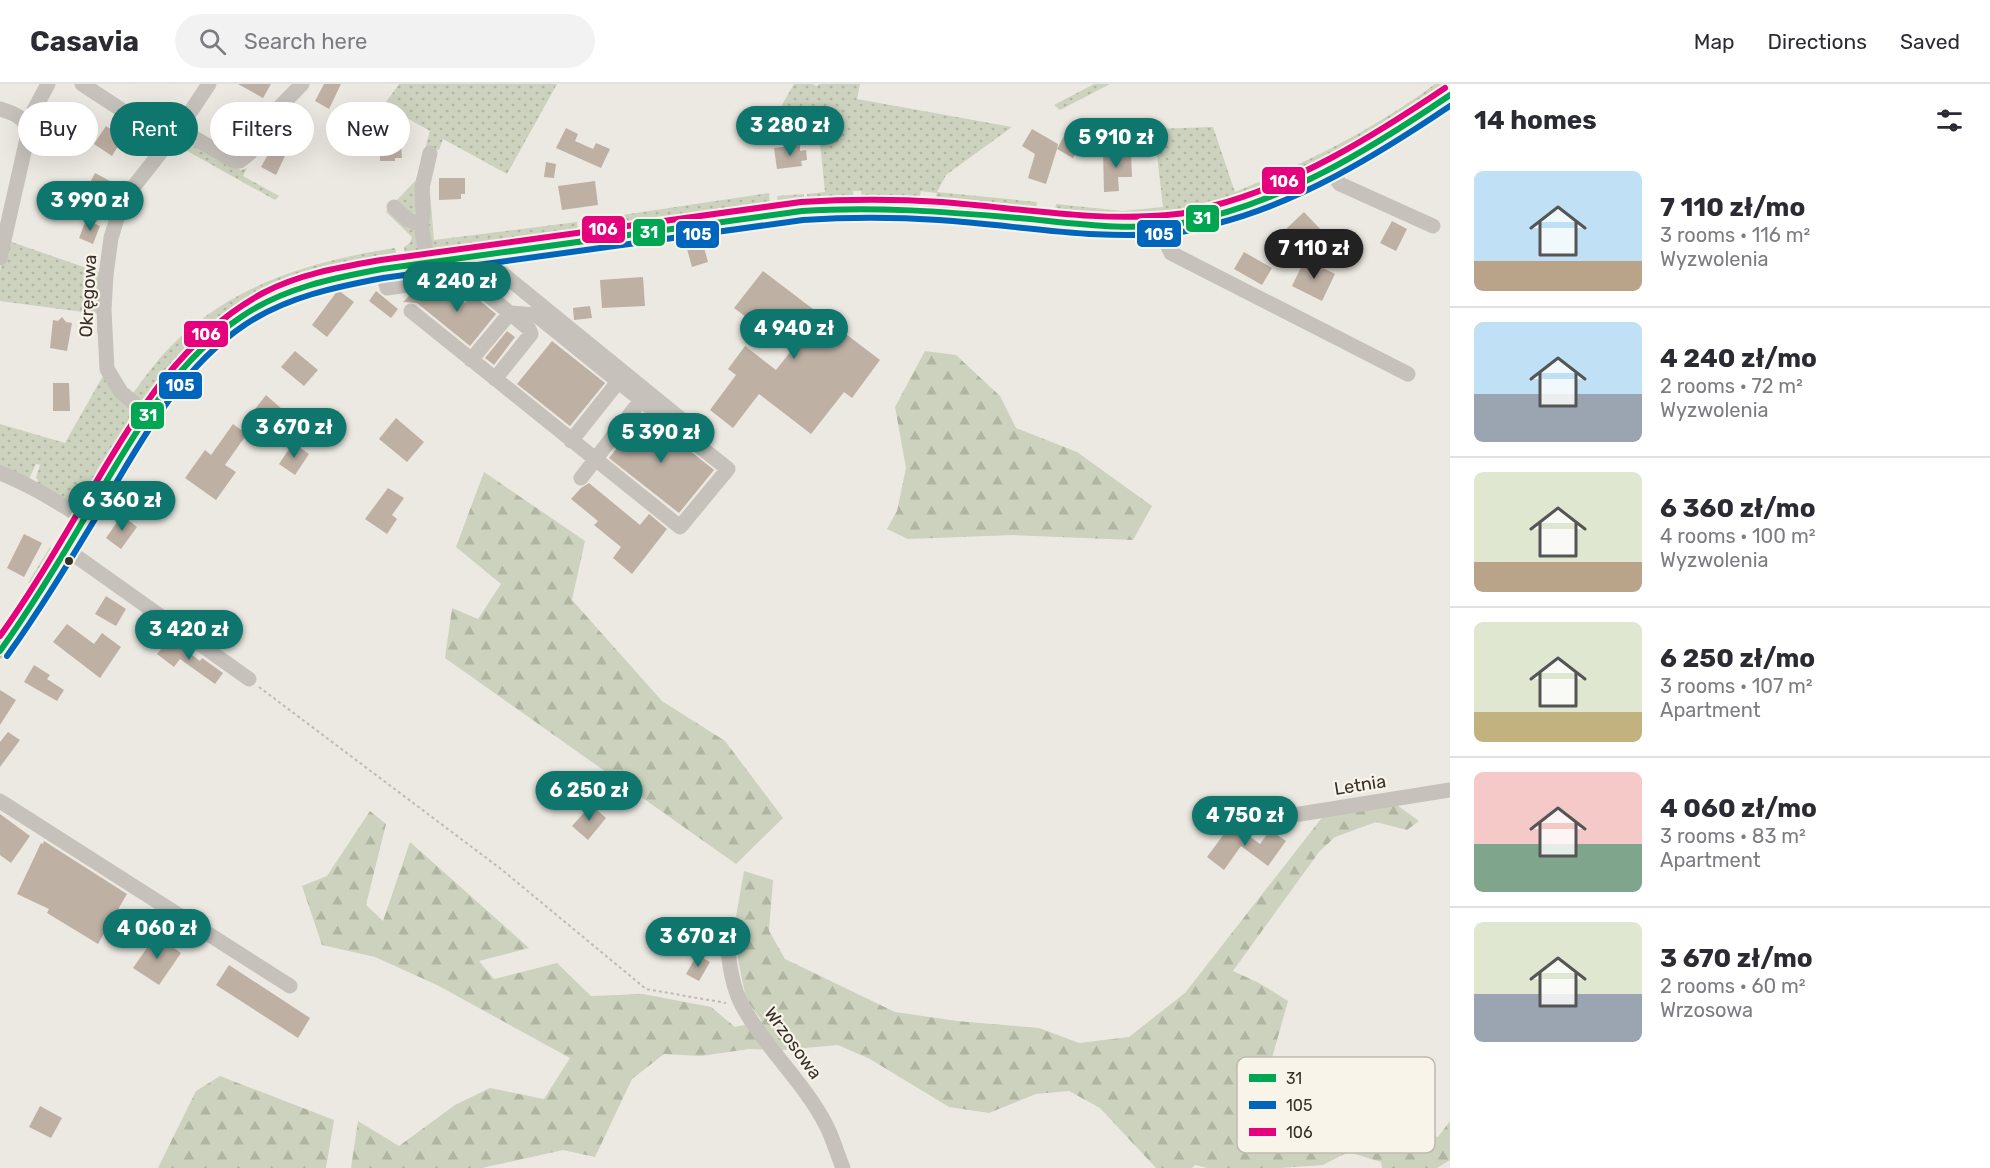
<!DOCTYPE html>
<html lang="en">
<head>
<meta charset="utf-8">
<style>
  body { margin:0; font-family:Rubik,sans-serif; background:#f2f2f3; color:#2b2b33; height:100vh; display:flex; flex-direction:column; font-size:22px; white-space:nowrap }
  * { box-sizing:border-box; margin:0 }
  p { font-size:20px; color:#7c7c81 }
  .icon { flex:none; width:33px; height:33px; fill:none; stroke:currentColor; stroke-width:2; stroke-linecap:round; stroke-linejoin:round }
  .map { position:relative; flex:1; overflow:hidden }
  .side { display:flex; flex-direction:column; background:#fff; width:540px }
  .side>* { flex:none }
  .hud { position:absolute; left:18px; top:18px; width:570px; height:54px; display:flex; gap:12px }
  .price { position:absolute; translate:-50% -51px; padding:0 14px; border-radius:21px; background:#0f766e; color:#fff; font-size:20px; line-height:39px; filter:drop-shadow(0 2px 3px #0008) }
  .price::after { content:''; position:absolute; left:50%; top:36px; width:18px; height:14px; margin-left:-9px; background:inherit; clip-path:polygon(0 0,100% 0,50% 100%) }
  .price.on { background:#222; color:#fff }
  ul { padding:0; list-style:none }
  li { display:flex; align-items:center; gap:18px; height:150px; padding:0 24px }
  li+li { border-top:2px solid #e1e1e2 }
  li span { display:grid; place-items:center; flex:none; width:168px; height:120px; border-radius:9px; color:#555 }
  li>.icon { margin-inline-start:auto }
  span .icon { width:72px; height:72px; fill:#fffc; stroke-width:1 }
  li b { font-size:26px }
  h2 { display:flex; justify-content:space-between; align-items:center; height:72px; padding:0 24px; font-size:26px }
  .pill { padding:0 21px; border-radius:27px; background:#fff; box-shadow:0 6px 24px #0002; font-size:21px; line-height:54px }
  .pill.on { background:#0f766e; color:#fff }
  header { display:flex; align-items:center; gap:36px; box-sizing:border-box; height:84px; padding:0 30px; background:#fff; border-bottom:2px solid #e1e1e2 }
  header strong { font-size:28px }
  nav { display:flex; gap:33px; margin-inline-start:auto; font-size:21px }
  .search { width:420px; height:54px; background:#f2f2f3; display:flex; align-items:center; gap:15px; box-sizing:border-box; padding:0 21px; border-radius:33px; color:#7c7c81; font-size:22px }
  main { display:flex; flex:1; min-height:0 }
  .map>svg:first-child { display:block }
  .grass { fill:url(#grass-dots) }
  .forest { fill:url(#forest-firs) }
  .building { fill:#bfb0a4 }
  .lines { fill:none; stroke-linecap:round; stroke-linejoin:round }
  .path { stroke:#bfbab3; stroke-width:2; stroke-dasharray:3 3; stroke-linecap:butt }
  .minor { stroke:#c6c1bb; stroke-width:15 }
  .bus-1-casing { stroke:#f9f4ea; stroke-width:10 }
  .bus-2-casing { stroke:#f9f4ea; stroke-width:10 }
  .bus-3-casing { stroke:#f9f4ea; stroke-width:10 }
  .bus-1 { stroke:#00a651; stroke-width:6 }
  .bus-2 { stroke:#0065bd; stroke-width:6 }
  .bus-3 { stroke:#e5007d; stroke-width:6 }
  .bus-dot { fill:#372f29; stroke:#f9f4ea; stroke-width:2 }
  .labels { text-anchor:middle; dominant-baseline:central; stroke-width:4.5; stroke-linejoin:round; paint-order:stroke }
  .street-label { font-size:18px; fill:#372f29; stroke:#f9f4ea }
  .key { fill:#f9f4ea; stroke:#bfb9b0; stroke-width:1.5 }
  .key-label { font-size:16px; fill:#372f29 }
  .line-badge { stroke:#f9f4ea; stroke-width:2 }
  .badge-label { font-size:16px; text-anchor:middle; font-weight:bold; fill:#fff }
</style>
</head>
<body>
<header>
<strong>Casavia</strong>
<div class="search"><svg class="icon" aria-label="search" viewBox="0 0 24 24"><circle cx="10" cy="10" r="6"/><path d="M15 15l6 6"/></svg>Search here</div>
<nav><a>Map</a><a>Directions</a><a>Saved</a></nav>
</header>
<main>
<div class="map">
<svg width="1450" height="1084" viewBox="0 0 1450 1084">
  <defs>
    <pattern id="grass-dots" width="8" height="8" patternUnits="userSpaceOnUse" patternTransform="scale(1.5)"><rect width="8" height="8" fill="#ccd2bd"/><path d="M2 2h.1M6 6h.1" fill="none" stroke="#b0b5a2" stroke-width="1.8" stroke-linecap="round"/></pattern>
    <pattern id="forest-firs" width="22" height="20" patternUnits="userSpaceOnUse" patternTransform="scale(1.5)"><rect width="22" height="20" fill="#ccd2bd"/><path d="M5 1l3.5 6h-7zM16 11l3.5 6h-7z" fill="#b0b5a2"/></pattern>
  </defs>
  <rect width="100%" height="100%" fill="#ece9e2"/>
  <path class="grass" d="M399 0H557L507 90 443 55 439 66 427 62 420 92 416 128 413 130 394 119 416 96 430 47 384 21Z
    M794 0H812L817 2 819 0H860L857 15 1012 43 946 91 937 108 1037 118 1036 126 935 116 937 109 921 107 919 115 862 113 861 107H853L854 114 808 116 807 110 825 108 817 29 782 27 776 42 771 40Z
    M1094 0H1110L1060 26 1054 21Z
    M1435 0H1448C1417 23 1384 42 1351 60 1322 77 1293 94 1262 106 1196 134 1125 136 1055 128L1056 120 1123 127 1163 123 1154 45 1213 43 1235 108C1304 80 1375 45 1435 0Z
    M183 53 241 86 247 84 243 92 279 112 275 116 173 59Z
    M429 97 434 156 577 138 578 147 433 167 429 162 426 104Z
    M769 109 770 121 610 142 609 133Z
    M804 110V117L778 120 777 112Z
    M390 123 417 149 422 168 405 171 404 163 410 159 412 153 386 128Z
    M599 135 601 144 581 147 580 137Z
    M6 156 101 189 100 249H97L98 230 0 217V187Z
    M395 164 397 172C367 176 336 180 307 189 237 211 183 260 142 320L131 312C140 300 149 287 159 275 221 204 305 178 395 164Z
    M104 290 136 331 77 425 37 401 38 396 36 394 40 381 36 380 28 397 0 384V340L65 359Z
    M50 463 53 465 32 500 28 499Z"/>
  <path class="forest" d="M925 267 956 271 1000 312 1016 344 1077 368 1152 422 1133 456 1013 451 908 455 887 445 897 427 906 384 895 323Z
    M484 388 585 457 572 516 662 617 725 657 783 734 736 780 445 574 452 524 478 535 501 500 456 463Z
    M1394 719 1419 737 1407 746 1376 738 1335 753 1319 768 1233 887 1259 899 1288 917 1265 999 1239 1051 1319 1059 1321 1027 1338 1033 1344 1059 1389 1065 1417 1044 1438 1053 1450 1037V1076L1437 1084H1382L1381 1078 1348 1068 1323 1081 1280 1084H1207L1195 1081 1192 1084H1156L1100 1024 1069 1007 1036 1010 989 1029 949 1023 870 975 838 961 783 966 749 965 701 972 664 970 632 995 595 1073 563 1066 482 1084H351L358 1037 399 1062 455 1021 490 1004 544 1015 570 974 437 901 375 873 322 861 302 802 327 792 370 727 386 740 366 821 383 837 410 758 529 864 479 877 494 895 557 879 591 912 643 910 711 923 735 943 762 937 746 915 733 850 744 787 773 796 769 847 785 875 895 928 957 937 1039 944 1079 959 1129 953 1185 909 1324 731Z
    M220 992 334 1036 326 1084H158L196 1007Z"/>
  <path class="building" d="M238 0H271L263 14Z
    M324 0H341L329 25 315 17Z
    M232 26 249 36 238 55 220 45Z
    M298 27 309 33 306 39 308 40 299 56 294 53 276 91 261 83 270 67 271 68 274 62 277 63 293 32 295 33Z
    M1071 39 1087 48 1073 74 1057 65 1046 100 1028 94 1035 70 1022 62 1032 45 1058 60 1057 65Z
    M106 42 121 52 117 57 120 59 112 72 94 60Z
    M566 44 578 50 575 57 593 65 596 59 610 65 601 84 556 64Z
    M401 59 402 74H395V77H380V60Z
    M800 61V67L806 66 807 76 801 77 802 82 777 85 774 64Z
    M1103 67H1117L1118 71 1131 70 1132 93H1118L1119 107 1104 108Z
    M546 78 556 80 554 94 544 93Z
    M95 89 110 97 95 122 82 114Z
    M439 94H465V110H461V115L439 116Z
    M595 97 598 121 562 126 558 102Z
    M1304 128 1322 147 1304 164 1286 145Z
    M86 136 100 142 93 160 79 154Z
    M1392 137 1407 145 1396 167 1380 159Z
    M703 160 708 178 692 183 687 165Z
    M1244 168 1272 184 1262 201 1234 185Z
    M1305 175 1335 190 1322 217 1292 202Z
    M763 187 880 276 852 314 844 308 811 350 759 310 733 344 710 326 736 291 728 285 745 262 776 286 791 267 734 224Z
    M643 193 645 222 602 224 600 196Z
    M449 205 465 219 473 211 496 230 470 262 417 219 403 218 410 211 422 209 430 216 439 206Z
    M338 206 354 218 327 253 312 241Z
    M376 207 398 225 391 234 369 217Z
    M590 222 592 234 574 236 573 224Z
    M62 233 66 238 72 239 67 267 50 264 53 236 58 237Z
    M507 247 515 253 494 281 485 274Z
    M552 257 605 299 570 342 517 300Z
    M295 267 318 286 304 302 281 283Z
    M53 299H69L70 327H53Z
    M266 311 282 325 269 342 252 329Z
    M644 330 714 386 679 429 609 374Z
    M396 334 424 358 407 378 379 355Z
    M233 340 247 350 225 381 236 388 216 416 185 394 205 366 211 371Z
    M293 359 309 370 295 391 279 380Z
    M589 399 640 441 649 430 667 445 632 490 613 474 621 463 594 441 598 437 571 415 581 404Z
    M388 404 404 414 392 431 397 435 387 450 365 435Z
    M122 431 137 443 121 465 106 454Z
    M24 450 42 459 24 493 7 484Z
    M106 512 126 525 116 542 95 530Z
    M67 540 94 560 102 549 121 563 100 594 53 558Z
    M170 554 200 577 202 574 223 589 215 600 180 575 174 583 157 570Z
    M34 581 50 591 47 595 64 606 57 617 24 598Z
    M0 606 16 616 0 641Z
    M8 648 20 656 0 683V658Z
    M591 721 606 734 588 756 572 742Z
    M0 730 30 752 11 779 0 771Z
    M1232 739 1260 760 1270 746 1286 757 1268 782 1241 762 1224 786 1207 773Z
    M44 757 127 810 98 860 47 829 49 825 17 810 41 759 43 760Z
    M156 851 181 869 159 901 133 884Z
    M697 871 710 878 699 897 686 890Z
    M229 881 310 934 298 954 216 901Z
    M40 1022 62 1034 51 1054 29 1043Z"/>
  <g class="lines">
    <path class="path" d="M259 603 501 785 646 905 726 919"/>
    <path class="minor" d="M82 0 169 57
      M0 25C13 29 28 34 28 50L0 174
      M34 26 48 0
      M179 45 234 77H240L250 69 273 30 302 0
      M1329 85 1340 100 1433 142
      M394 123 407 135 421 141
      M1163 141 1165 156 1171 169 1408 290
      M497 169 498 186 692 344
      M428 179 421 141 423 129 422 104 430 69
      M382 185 387 204 464 193 469 195 529 245 531 250 495 295
      M411 227 680 443 728 385 641 316
      M471 276 510 229 536 231 641 316 581 394
      M148 331 121 308 107 285 104 225 106 191 111 154 119 128 131 106 179 45 209 0
      M571 357 618 298
      M0 389C30 401 57 417 84 435
      M66 465 249 595
      M0 567C40 513 73 454 107 397 149 327 192 254 268 217 304 199 343 192 382 185L728 137 802 127 848 124 940 127 1103 142H1145L1181 139 1241 124 1304 98 1407 40 1450 11
      M0 717 290 902
      M1275 734 1450 706
      M726 851C729 875 731 902 743 923 766 965 804 998 826 1041 833 1054 837 1070 843 1084"/>
    <g class="bus-1-casing">
      <path id="bus-1" d="M0 567C33 521 62 473 90 425 131 356 172 279 241 233 283 204 333 194 382 185L802 127C875 122 947 128 1019 134 1072 139 1129 148 1182 139 1280 121 1369 66 1450 11"/>
    </g>
    <g class="bus-2-casing">
      <path id="bus-2" d="M7 572C40 526 69 478 98 430 138 362 178 285 246 240 287 213 335 203 383 194L803 136C848 133 894 133 939 136 1019 141 1100 158 1180 148 1192 147 1204 143 1215 140 1299 119 1379 70 1450 22"/>
    </g>
    <g class="bus-3-casing">
      <path id="bus-3" d="M0 552C34 505 62 455 92 405 137 329 183 252 263 209 299 190 341 183 381 176L801 118C848 115 895 115 942 118 1020 124 1098 139 1177 130 1188 129 1200 125 1212 122 1295 101 1375 51 1445 4"/>
    </g>
    <use href="#bus-1" class="bus-1"/>
    <use href="#bus-2" class="bus-2"/>
    <use href="#bus-3" class="bus-3"/>
  </g>
  <circle class="bus-dot" cx="69" cy="477" r="5"/>
  <g class="labels">
    <g class="street-label">
      <text transform="translate(88 212) rotate(-87)">Okręgowa</text>
      <text transform="translate(1360 701) rotate(-9)">Letnia</text>
      <text transform="translate(793 959) rotate(54)">Wrzosowa</text>
    </g>
  </g>
  <rect x="1237" y="973" width="198" height="96" rx="9" class="key"/>
  <rect x="1249" y="990" width="27" height="8" fill="#00a651"/>
  <rect x="1249" y="1017" width="27" height="8" fill="#0065bd"/>
  <rect x="1249" y="1044" width="27" height="8" fill="#e5007d"/>
  <g class="key-label">
    <text x="1286" y="1000">31</text>
    <text x="1286" y="1027">105</text>
    <text x="1286" y="1054">106</text>
  </g>
  <g class="line-badge">
    <rect x="1261" y="82" width="45" height="29" rx="6" fill="#e5007d"/>
    <rect x="1185" y="120" width="35" height="29" rx="6" fill="#00a651"/>
    <rect x="581" y="131" width="45" height="29" rx="6" fill="#e5007d"/>
    <rect x="632" y="134" width="34" height="29" rx="6" fill="#00a651"/>
    <rect x="1136" y="135" width="46" height="29" rx="6" fill="#0065bd"/>
    <rect x="675" y="136" width="45" height="29" rx="6" fill="#0065bd"/>
    <rect x="183" y="236" width="46" height="28" rx="6" fill="#e5007d"/>
    <rect x="158" y="287" width="45" height="29" rx="6" fill="#0065bd"/>
    <rect x="130" y="317" width="35" height="29" rx="6" fill="#00a651"/>
  </g>
  <g class="badge-label">
    <text x="1284" y="103">106</text>
    <text x="1202" y="140">31</text>
    <text x="603" y="151">106</text>
    <text x="649" y="154">31</text>
    <text x="1159" y="156">105</text>
    <text x="697" y="156">105</text>
    <text x="206" y="256">106</text>
    <text x="180" y="307">105</text>
    <text x="148" y="337">31</text>
  </g>
</svg>
<b class="price" style="left:790px;top:73px">3 280 zł</b>
<b class="price" style="left:1116px;top:85px">5 910 zł</b>
<b class="price" style="left:90px;top:148px">3 990 zł</b>
<b class="price on" style="left:1314px;top:196px">7 110 zł</b>
<b class="price" style="left:457px;top:229px">4 240 zł</b>
<b class="price" style="left:794px;top:276px">4 940 zł</b>
<b class="price" style="left:294px;top:375px">3 670 zł</b>
<b class="price" style="left:661px;top:380px">5 390 zł</b>
<b class="price" style="left:122px;top:448px">6 360 zł</b>
<b class="price" style="left:189px;top:577px">3 420 zł</b>
<b class="price" style="left:589px;top:738px">6 250 zł</b>
<b class="price" style="left:1245px;top:763px">4 750 zł</b>
<b class="price" style="left:157px;top:876px">4 060 zł</b>
<b class="price" style="left:698px;top:884px">3 670 zł</b>
<div class="hud">
<a class="pill">Buy</a>
<a class="pill on">Rent</a>
<a class="pill">Filters</a>
<a class="pill">New</a>
</div>
</div>
<section class="side">
<h2>14 homes<svg class="icon" aria-label="filters" viewBox="0 0 24 24"><path d="M4 7h16M4 17h16"/><circle cx="9" cy="7" r="2"/><circle cx="15" cy="17" r="2"/></svg></h2>
<ul>
<li><span style="background:linear-gradient(#bfe0f5 75%,#b9a48a 0)"><svg class="icon" aria-label="home" viewBox="0 0 24 24"><path d="M3 11l9-7 9 7M6 9v11h12V9"/></svg></span><div><b>7 110 zł/mo</b><p>3 rooms · 116 m²</p><p>Wyzwolenia</p></div></li>
<li><span style="background:linear-gradient(#bfe0f5 60%,#9aa5b1 0)"><svg class="icon" aria-label="home" viewBox="0 0 24 24"><path d="M3 11l9-7 9 7M6 9v11h12V9"/></svg></span><div><b>4 240 zł/mo</b><p>2 rooms · 72 m²</p><p>Wyzwolenia</p></div></li>
<li><span style="background:linear-gradient(#dfe7d0 75%,#b9a48a 0)"><svg class="icon" aria-label="home" viewBox="0 0 24 24"><path d="M3 11l9-7 9 7M6 9v11h12V9"/></svg></span><div><b>6 360 zł/mo</b><p>4 rooms · 100 m²</p><p>Wyzwolenia</p></div></li>
<li><span style="background:linear-gradient(#dfe7d0 75%,#c2b280 0)"><svg class="icon" aria-label="home" viewBox="0 0 24 24"><path d="M3 11l9-7 9 7M6 9v11h12V9"/></svg></span><div><b>6 250 zł/mo</b><p>3 rooms · 107 m²</p><p>Apartment</p></div></li>
<li><span style="background:linear-gradient(#f6c9c9 60%,#7fa58c 0)"><svg class="icon" aria-label="home" viewBox="0 0 24 24"><path d="M3 11l9-7 9 7M6 9v11h12V9"/></svg></span><div><b>4 060 zł/mo</b><p>3 rooms · 83 m²</p><p>Apartment</p></div></li>
<li><span style="background:linear-gradient(#dfe7d0 60%,#9aa5b1 0)"><svg class="icon" aria-label="home" viewBox="0 0 24 24"><path d="M3 11l9-7 9 7M6 9v11h12V9"/></svg></span><div><b>3 670 zł/mo</b><p>2 rooms · 60 m²</p><p>Wrzosowa</p></div></li>
</ul>
</section>
</main>
</body>
</html>
